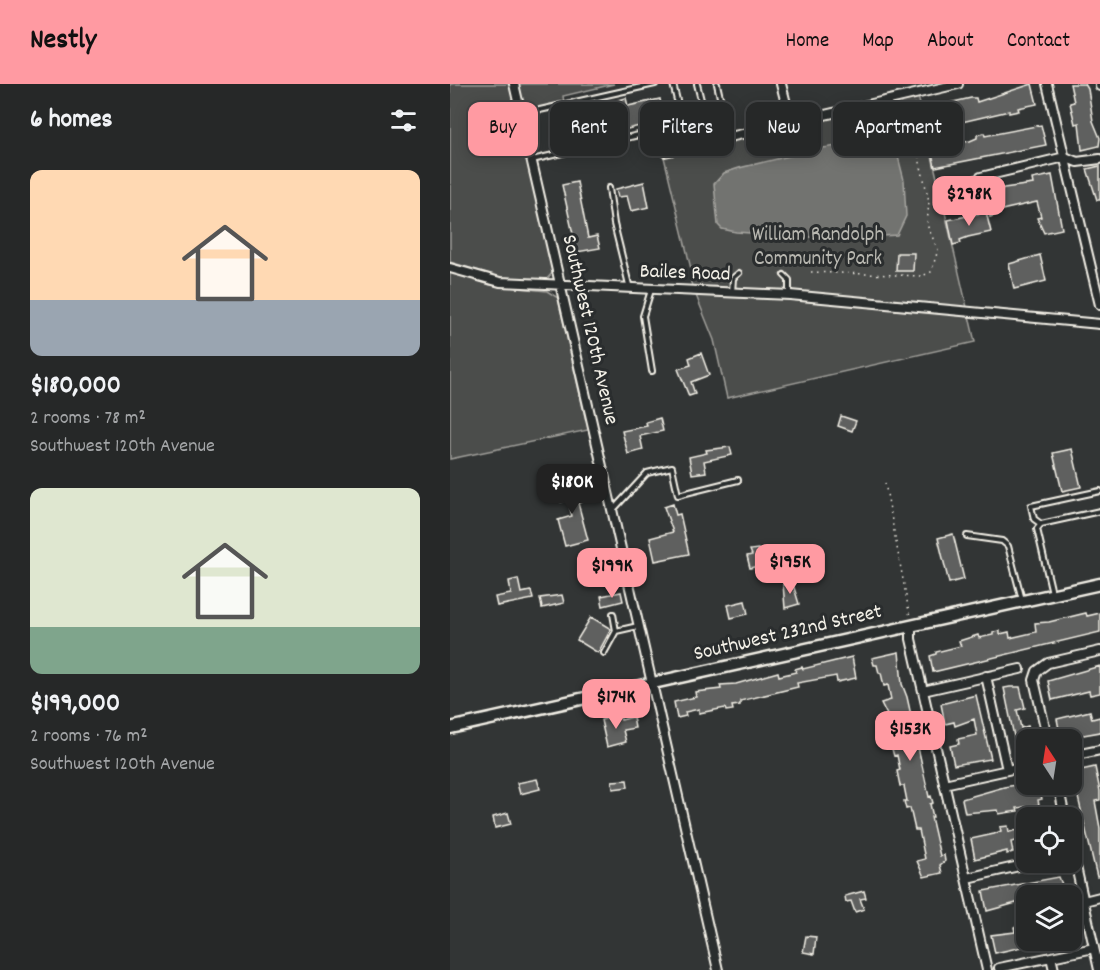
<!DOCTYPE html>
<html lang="en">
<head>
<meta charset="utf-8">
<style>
  body { margin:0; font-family:Dekko,sans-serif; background:#323434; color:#f1f3f6; height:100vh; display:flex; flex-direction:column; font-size:22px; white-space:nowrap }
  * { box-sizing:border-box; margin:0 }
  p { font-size:20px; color:#a4a6a8 }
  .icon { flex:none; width:33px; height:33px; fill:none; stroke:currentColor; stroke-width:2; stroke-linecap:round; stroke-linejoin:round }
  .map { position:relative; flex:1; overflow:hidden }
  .sheet { display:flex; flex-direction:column; background:#262828; width:450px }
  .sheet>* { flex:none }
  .guide { position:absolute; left:18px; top:18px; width:542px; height:54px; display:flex; gap:12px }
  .needle { width:39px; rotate:348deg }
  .buttons { position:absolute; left:566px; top:645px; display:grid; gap:12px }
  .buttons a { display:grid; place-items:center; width:66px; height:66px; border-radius:12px; background:#262828; box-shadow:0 3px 15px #0003,0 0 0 2px #424445; font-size:30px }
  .price { position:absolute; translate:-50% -51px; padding:0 14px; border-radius:12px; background:#ff9aa2; color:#111; font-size:20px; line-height:39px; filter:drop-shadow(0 2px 3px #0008) }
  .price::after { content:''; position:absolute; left:50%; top:36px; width:18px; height:14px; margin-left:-9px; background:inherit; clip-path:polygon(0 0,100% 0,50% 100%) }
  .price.on { background:#222; color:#fff }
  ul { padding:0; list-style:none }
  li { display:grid; align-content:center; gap:12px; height:318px; padding:0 30px }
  li span { display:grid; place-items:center; height:186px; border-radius:12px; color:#555 }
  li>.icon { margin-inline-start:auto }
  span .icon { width:108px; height:108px; fill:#fffc; stroke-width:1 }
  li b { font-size:26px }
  h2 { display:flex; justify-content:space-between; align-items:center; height:72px; padding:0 30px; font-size:26px }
  .tag { padding:0 21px; border-radius:12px; background:#262828; box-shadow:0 3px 15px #0003,0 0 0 2px #424445; font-size:21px; line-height:54px }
  .tag.on { background:#ff9aa2; color:#111 }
  header { display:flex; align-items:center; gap:36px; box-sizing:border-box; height:84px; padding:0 30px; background:#ff9aa2; color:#111 }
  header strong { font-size:28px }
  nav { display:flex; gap:33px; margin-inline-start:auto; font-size:21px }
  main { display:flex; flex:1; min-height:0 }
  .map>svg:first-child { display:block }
  .green { fill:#4b4d4c; stroke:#a09f9a; stroke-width:1.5 }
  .water { fill:#727370; stroke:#a6a5a0; stroke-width:1.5 }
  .building { fill:#5f605f; stroke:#f4f1e8; stroke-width:1.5 }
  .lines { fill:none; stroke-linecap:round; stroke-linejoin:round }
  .lane-casing { stroke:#f4f1e8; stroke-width:8 }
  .street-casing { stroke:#f4f1e8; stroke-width:12 }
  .secondary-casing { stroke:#f4f1e8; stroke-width:15 }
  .path { stroke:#f4f1e8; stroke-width:1.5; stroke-dasharray:1.5 4.5; stroke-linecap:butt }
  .lane { stroke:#2a2d2e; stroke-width:4 }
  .street { stroke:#2a2d2e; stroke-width:8 }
  .secondary { stroke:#2a2d2e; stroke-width:10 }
  .labels { text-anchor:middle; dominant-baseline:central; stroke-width:6; stroke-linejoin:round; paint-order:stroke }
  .park-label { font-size:21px; fill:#b9b8b1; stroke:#2a2d2e }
  .street-label { font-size:21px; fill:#f4f1e8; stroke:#2a2d2e }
</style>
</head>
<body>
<header>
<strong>Nestly</strong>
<nav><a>Home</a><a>Map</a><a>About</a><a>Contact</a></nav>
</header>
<main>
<section class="sheet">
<h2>6 homes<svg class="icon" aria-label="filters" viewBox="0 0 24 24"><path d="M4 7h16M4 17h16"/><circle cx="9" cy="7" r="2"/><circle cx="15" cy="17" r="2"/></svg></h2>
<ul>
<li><span style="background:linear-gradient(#ffd9b3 70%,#9aa5b1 0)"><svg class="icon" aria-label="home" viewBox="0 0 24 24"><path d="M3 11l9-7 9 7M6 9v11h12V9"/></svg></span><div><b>$180,000</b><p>2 rooms · 78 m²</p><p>Southwest 120th Avenue</p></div></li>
<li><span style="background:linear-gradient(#dfe7d0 75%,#7fa58c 0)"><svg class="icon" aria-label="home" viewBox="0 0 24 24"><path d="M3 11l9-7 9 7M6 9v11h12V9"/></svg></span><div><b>$199,000</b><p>2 rooms · 76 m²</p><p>Southwest 120th Avenue</p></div></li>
</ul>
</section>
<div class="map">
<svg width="650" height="886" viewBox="0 0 650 886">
  <rect width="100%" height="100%" fill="#323535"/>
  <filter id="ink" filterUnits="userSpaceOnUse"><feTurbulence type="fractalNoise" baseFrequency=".0167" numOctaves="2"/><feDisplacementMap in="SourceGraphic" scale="12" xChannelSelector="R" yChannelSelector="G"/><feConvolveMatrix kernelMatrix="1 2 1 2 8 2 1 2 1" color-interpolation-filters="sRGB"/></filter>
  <g filter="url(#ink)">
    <path class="green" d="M0 0H164L113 12 114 19 68 30 104 187 95 197 50 193 0 178Z
      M468 12 525 258 277 314 264 256 241 199 242 189 213 69Z
      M0 187 40 201 97 207 108 214 138 346 0 375Z"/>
    <path class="water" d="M432 56 441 57 445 61 454 96 456 132 447 151 388 155 286 148 272 145 268 141 264 100 274 89 289 84 373 64Z"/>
    <path class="building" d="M582 0 587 20 568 24 569 27 559 29V27L503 40 504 43 496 45 495 41 476 45 472 25 521 14H526L527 18Z
      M620 0H635L638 5 643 37 650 54 649 62 632 66 629 39 625 40 620 19 624 18Z
      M176 14 178 22 210 15 214 36 169 47 167 42 136 49 133 47 129 30 163 22 162 18Z
      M591 41 596 61 485 83 481 64 520 57 527 54V51L534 49 535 52Z
      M650 82V116H647L637 85Z
      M602 91 612 145 594 149 587 134 591 133 587 118 556 125 549 127 550 130 540 133 535 113 554 104 583 100 582 95Z
      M127 98 138 154 147 152 150 164 127 168 112 101Z
      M194 98 199 123 181 127 177 112 168 113 166 105Z
      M536 128 541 148 518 153 510 156 511 159 503 161 498 136Z
      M447 169H464L463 187H446Z
      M590 171 596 197 564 205 559 180Z
      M251 269 259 291 241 298 245 310 239 312 228 285 241 281 239 274Z
      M391 332 406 337 402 347 388 342Z
      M210 334 213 347 190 352 193 366 178 370 172 347 197 342 196 338Z
      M280 363 282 371 254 377 256 388 242 390 239 373 257 369 256 366Z
      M622 365 631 403 612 407 603 369Z
      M126 397 132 418 128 419 138 456 115 462 108 436 122 432 118 416 111 418 107 401Z
      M223 420 226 431 230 430 239 470 205 477 200 454 223 448 214 423Z
      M503 450 514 495 499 499 488 454Z
      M308 465 309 470 320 467 323 478 300 484 297 472 302 471 300 466Z
      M68 495 71 509 81 507 83 515 47 522 45 513 61 510 59 497Z
      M342 497 349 520 335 524 333 500Z
      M171 508 173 517 153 522 151 512Z
      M112 511 114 519 92 524 90 514Z
      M295 517 298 530 281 534 278 521Z
      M636 529 637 532 650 529V548L483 588 480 572 486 570V568L511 562 509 557 528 551 529 554 543 551V548L550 547V550L559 548 560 554 586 548 585 539 599 538Z
      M141 533 161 545 148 569 127 556Z
      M449 568 452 600 457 613 479 713 481 712 483 719 480 720 483 733H481L490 772 494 771 495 777 490 781 492 789 474 793 467 777 475 775 469 746H465L460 724 456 725 454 717H457L454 702H450L447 687 450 686 447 671 444 672 442 665 445 664 438 633 431 619 441 616 438 601 434 602 431 589H429L427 581H424L422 574Z
      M402 573 406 594 387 598 386 592 347 599 348 603 290 617V621L282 622 283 626 276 627 275 624 249 629V625L235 628 236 632 227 634 224 618 246 613 245 608 271 605 270 601 286 600 328 588 329 592 346 588 345 585 352 583 353 585Z
      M650 582V609L640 611 639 607 602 616 598 597Z
      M560 603H570L575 624 567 626 571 644 578 642 581 656H576V664L573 665 575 676 569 677 554 604Z
      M526 611 541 675 504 681 500 662 509 660 508 655 527 651 524 635 505 642 504 638 495 640 491 620Z
      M640 627 642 635 650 633V648L611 655 607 635Z
      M170 631 171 636 183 633 185 644 173 646 176 658 157 663 151 636Z
      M645 683 650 707V716L645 717 650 744V792L647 793 622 688Z
      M87 695 90 705 70 710 67 699Z
      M177 696 178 703 163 705 162 697Z
      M572 700H588L592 715 588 716 589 721 567 724 568 727 549 730 548 726 515 729 512 715 554 703Z
      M58 729 61 740 45 744 43 733Z
      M558 742 559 748 576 744V755L561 758 563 768 557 770V767L525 775 521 755 544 750 551 747 550 743Z
      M609 793 615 808 609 812H571L572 815 566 819 537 827 533 807Z
      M414 807 416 814 410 815 414 825 405 828 401 817 396 818 395 812Z
      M576 841V862L545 869 541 851 565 848 564 843Z
      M356 852 366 853 364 870 353 868Z"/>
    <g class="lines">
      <g class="lane-casing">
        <path id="lane" d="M223 0 233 41
          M247 0 256 36
          M120 20 131 64
          M72 30 205 0
          M82 76 274 31 267 0
          M159 104 164 140 180 205
          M334 191 339 196V210
          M201 206 193 232 202 287
          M282 209 283 194 289 189
          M134 403 153 391
          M163 426 197 389 222 383 228 411 288 396
          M591 440 650 427
          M517 452 552 457 558 462 572 516
          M602 509 587 445 591 440 584 435 581 422 650 407
          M163 530 166 547
          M154 569 166 547 188 542"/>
      </g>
      <g class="street-casing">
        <path id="street" d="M64 0 268 886
          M331 0 341 39
          M597 0 650 221
          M650 0V2
          M215 68 508 0
          M615 73 627 78 650 75
          M512 106 531 93 615 73
          M0 184 50 198 340 211 650 240
          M461 542V555L537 886
          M536 592 557 686
          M473 607 570 585
          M598 656 584 596 587 587 598 579 650 567
          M621 672 650 666
          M494 700 576 682
          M608 700 615 734
          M621 760 649 886
          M517 794 586 778
          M634 817 650 813
          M601 873 604 886
          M549 884 644 864"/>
      </g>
      <g class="secondary-casing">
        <path id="secondary" d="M0 644 650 500"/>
      </g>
      <path class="path" d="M361 188 472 192 481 188 488 166 477 141 479 117 466 61 470 46 464 19
        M435 399 460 533"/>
      <use href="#lane" class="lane"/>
      <use href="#street" class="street"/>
      <use href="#secondary" class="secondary"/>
    </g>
  </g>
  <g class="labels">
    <g class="park-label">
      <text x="368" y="152">William Randolph<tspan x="368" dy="24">Community Park</tspan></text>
    </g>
    <g class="street-label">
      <text transform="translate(235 190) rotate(2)">Bailes Road</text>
      <text transform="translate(139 246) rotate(77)">Southwest 120th Avenue</text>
      <text transform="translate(338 550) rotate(-13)">Southwest 232nd Street</text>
    </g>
  </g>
</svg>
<div class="buttons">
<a><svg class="needle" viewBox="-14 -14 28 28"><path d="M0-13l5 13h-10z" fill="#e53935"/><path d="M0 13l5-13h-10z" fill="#a4a6a8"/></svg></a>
<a><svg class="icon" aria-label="locate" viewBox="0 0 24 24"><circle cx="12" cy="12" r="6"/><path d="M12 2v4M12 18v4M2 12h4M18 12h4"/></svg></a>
<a><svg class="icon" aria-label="layers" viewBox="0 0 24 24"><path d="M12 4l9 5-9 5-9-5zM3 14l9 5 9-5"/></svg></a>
</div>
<b class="price" style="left:519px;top:143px">$298K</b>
<b class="price on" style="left:122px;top:431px">$180K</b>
<b class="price" style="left:340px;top:511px">$195K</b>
<b class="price" style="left:162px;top:515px">$199K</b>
<b class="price" style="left:166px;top:646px">$174K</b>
<b class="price" style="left:460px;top:678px">$153K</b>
<div class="guide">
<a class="tag on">Buy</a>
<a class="tag">Rent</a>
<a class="tag">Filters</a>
<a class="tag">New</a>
<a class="tag">Apartment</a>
</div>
</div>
</main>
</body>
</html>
